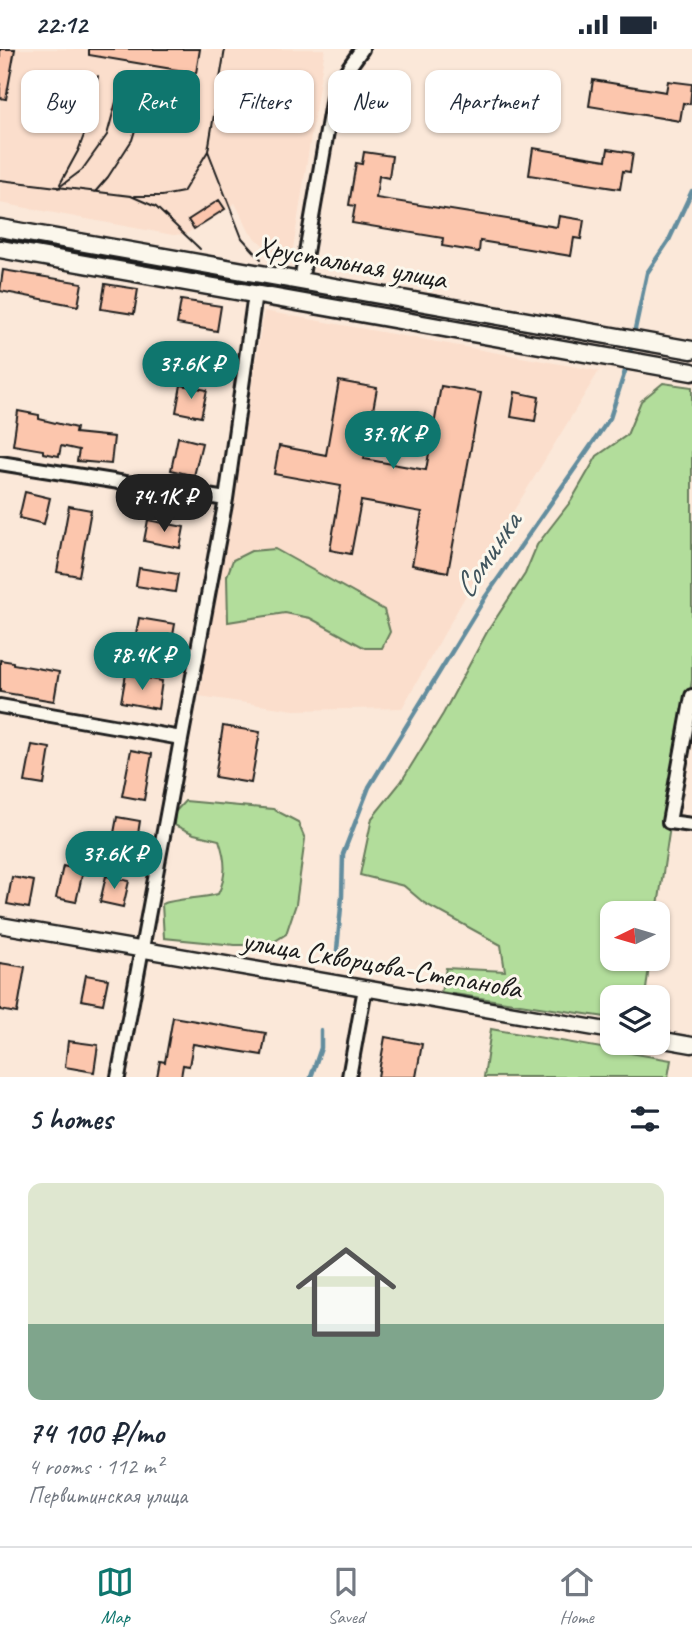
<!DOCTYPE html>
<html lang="en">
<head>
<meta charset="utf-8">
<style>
  body { margin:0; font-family:Caveat,sans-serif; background:#f6f6f7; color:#1f2937; height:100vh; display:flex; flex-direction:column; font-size:26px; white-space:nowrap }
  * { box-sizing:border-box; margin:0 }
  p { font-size:23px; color:#747a83 }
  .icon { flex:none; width:38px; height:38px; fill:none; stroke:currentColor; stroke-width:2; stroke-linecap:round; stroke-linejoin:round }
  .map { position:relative; height:1028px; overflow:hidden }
  .side { display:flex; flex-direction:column; background:#fff; flex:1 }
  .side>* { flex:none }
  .banner { position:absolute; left:21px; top:21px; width:651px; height:63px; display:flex; gap:14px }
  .needle { width:46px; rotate:265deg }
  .tools { position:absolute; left:600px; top:852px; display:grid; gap:14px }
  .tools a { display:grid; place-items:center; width:70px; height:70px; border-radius:14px; background:#fff; box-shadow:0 2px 5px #0004; font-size:35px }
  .price { position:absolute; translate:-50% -60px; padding:0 16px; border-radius:24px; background:#0f766e; color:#fff; font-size:23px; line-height:46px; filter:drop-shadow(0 2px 4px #0008) }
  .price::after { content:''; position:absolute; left:50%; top:42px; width:21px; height:16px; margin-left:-10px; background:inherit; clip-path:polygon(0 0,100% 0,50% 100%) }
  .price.active { background:#222; color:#fff }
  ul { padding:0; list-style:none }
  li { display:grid; align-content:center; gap:14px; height:371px; padding:0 28px }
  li+li { border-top:2px solid #e0e1e3 }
  li span { display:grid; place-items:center; height:217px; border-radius:14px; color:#555 }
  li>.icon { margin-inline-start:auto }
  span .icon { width:126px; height:126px; fill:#fffc; stroke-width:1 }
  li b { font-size:30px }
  h2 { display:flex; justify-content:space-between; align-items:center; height:84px; padding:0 28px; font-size:30px }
  .pill { padding:0 24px; border-radius:14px; background:#fff; box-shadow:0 2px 5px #0004; font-size:24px; line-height:63px }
  .pill.active { background:#0f766e; color:#fff }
  .status { display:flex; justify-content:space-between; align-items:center; height:49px; padding:0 35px; background:#fff; direction:ltr }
  .status svg { height:19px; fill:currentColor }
  .tabs { display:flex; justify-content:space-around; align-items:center; height:98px; border-top:2px solid #e0e1e3; background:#fff; font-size:19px; color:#747a83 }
  .tabs a { display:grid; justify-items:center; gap:4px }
  .tabs .active { color:#0f766e }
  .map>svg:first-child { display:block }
  .built { fill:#fbdecc }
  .green { fill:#b2dd9b; stroke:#677c5c; stroke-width:2 }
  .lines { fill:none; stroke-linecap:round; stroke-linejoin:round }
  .stream { stroke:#638d9e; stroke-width:4.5 }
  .building { fill:#fcc6ad; stroke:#1c1c1c; stroke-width:2 }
  .minor-casing { stroke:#1c1c1c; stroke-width:18 }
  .tertiary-casing { stroke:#1c1c1c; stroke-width:19 }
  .secondary-casing { stroke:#1c1c1c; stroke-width:21 }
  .minor { stroke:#fbf7ec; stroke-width:12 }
  .tertiary { stroke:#fbf7ec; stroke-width:14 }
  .secondary { stroke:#fbf7ec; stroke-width:16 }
  .tram { stroke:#1c1c1c; stroke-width:2 }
  .labels { text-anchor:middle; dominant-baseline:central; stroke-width:6; stroke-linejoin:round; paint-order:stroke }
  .street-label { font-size:30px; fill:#1c1c1c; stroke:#fbf7ec }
  .water-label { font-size:32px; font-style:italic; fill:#3f545d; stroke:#fbf7ec }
</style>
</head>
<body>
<div class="status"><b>22:12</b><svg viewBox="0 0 49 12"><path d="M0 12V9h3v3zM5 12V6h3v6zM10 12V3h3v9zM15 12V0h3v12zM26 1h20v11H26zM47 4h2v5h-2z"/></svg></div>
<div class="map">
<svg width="692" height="1028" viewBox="0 0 692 1028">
  <rect width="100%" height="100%" fill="#fbe8d9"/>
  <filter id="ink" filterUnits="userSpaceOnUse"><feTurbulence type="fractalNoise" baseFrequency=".0143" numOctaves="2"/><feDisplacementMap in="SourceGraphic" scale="14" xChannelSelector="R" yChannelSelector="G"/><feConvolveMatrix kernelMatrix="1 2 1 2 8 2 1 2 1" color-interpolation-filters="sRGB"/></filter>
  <g filter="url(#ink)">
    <path class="built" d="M0 0H325L292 206 277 209 250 184 235 154 186 185 173 186 0 154Z
      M264 262 599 322 513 463 402 659 294 661 199 647Z"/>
    <path class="green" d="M663 334 692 338V631L657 864H612V910H650L645 948H612V969L441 943 446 919 505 922 501 896 424 854 404 837 360 826 372 769 401 733 443 665 487 583 525 525 537 496 571 452 597 407 627 386 641 352Z
      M275 500 384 561 390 583 382 599H365L310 569 285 564 228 573 227 527 233 511 251 502Z
      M185 752 273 760 298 773 305 790 296 855 286 885 269 896H235L164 889 162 855C179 849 200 850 218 845 227 827 226 811 219 791L194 785 174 776 175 763Z
      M491 980 671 1011 668 1028H484Z"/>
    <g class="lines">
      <path class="stream" d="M629 308 647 224 669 191 692 142
        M337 901 342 847 343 805 369 738 486 547 610 369 627 316
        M311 1028 321 999V981"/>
    </g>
    <path class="building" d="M0 0H15L6 50 0 49Z
      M89 0H200L196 24 89 6Z
      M593 31 666 43 668 32 692 35 690 55 683 54 680 72 589 57Z
      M533 99 606 111 608 100 633 104 630 123 623 122 620 140 529 126Z
      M364 103 392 107 389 129 379 127 376 149 557 178 559 167 584 171 581 190 574 189 571 207 480 192 479 203 442 197 443 189 352 174 355 157 349 156 356 114 362 115Z
      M219 151 225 160 194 180 188 171Z
      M3 221 82 234 78 257 0 242Z
      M105 235 138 240 134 265 101 260Z
      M181 251 221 257 217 282 177 275Z
      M339 332 377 339 364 410 426 421 441 337 481 344 448 523 412 516 422 463 361 452 351 505 330 501 341 437 274 425 279 397 326 406Z
      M181 336 207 341 201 368 176 363Z
      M515 343 539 348 535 372 511 368Z
      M18 362 39 366V370L76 379 75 384 114 388 111 415 77 412 79 401 61 397 59 407 43 404V401L13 396Z
      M178 388 202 394 194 427 171 421Z
      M25 443 50 449 44 475 19 469Z
      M69 457 91 461 79 527 57 523Z
      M148 471 184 478 180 499 144 492Z
      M139 519 178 525 175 543 136 537Z
      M139 569 175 575 171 597 135 591Z
      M0 611 13 613V615L59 623 54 652 0 643Z
      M126 625 162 632 158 660 121 653Z
      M223 677 260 683 251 734 215 728Z
      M32 696 50 699 44 736 25 733Z
      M131 701 152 705 144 751 122 747Z
      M117 768 140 772 134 810 110 806Z
      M63 817 83 822 76 853 56 849Z
      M106 827 129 832 123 858 100 853Z
      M12 828 34 832 29 859 7 855Z
      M0 914 25 918 17 964 0 961Z
      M86 926 108 930 103 955 81 951Z
      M173 968 266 984 262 1006 193 995 189 1017 183 1016 181 1028H157L160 1012 165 1013Z
      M385 988 422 995 416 1028H378Z
      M68 992 98 996 94 1023 65 1018Z"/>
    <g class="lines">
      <g class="minor-casing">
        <path id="minor" d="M301 232 333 48 345 24 362 0
          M0 414 226 450
          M692 647 669 773 692 776
          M0 657 181 689
          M118 1028 226 450 255 245
          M349 1028 365 939"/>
      </g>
      <g class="tertiary-casing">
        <path id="tertiary" d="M0 876 612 982
          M658 990 692 996"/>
      </g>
      <g class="secondary-casing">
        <path id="secondary" d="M0 179 692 301
          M0 200 692 323"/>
      </g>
      <use href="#minor" class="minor"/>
      <use href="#tertiary" class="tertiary"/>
      <use href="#secondary" class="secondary"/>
      <path class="tram" d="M208 102 242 189 261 210
        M0 131 131 147 156 158 200 200
        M60 135 78 102 90 70 98 27
        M58 139 82 121 107 86 122 31
        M95 143 108 128 132 91 147 42
        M135 147H162L183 143 208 102 225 0"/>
    </g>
  </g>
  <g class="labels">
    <g class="street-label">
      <text transform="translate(351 213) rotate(10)">Хрустальная улица</text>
      <text transform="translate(382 915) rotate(10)">улица Скворцова-Степанова</text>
    </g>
    <g class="water-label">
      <text transform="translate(487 506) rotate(-56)">Соминка</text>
    </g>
  </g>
</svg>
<div class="tools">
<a><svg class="needle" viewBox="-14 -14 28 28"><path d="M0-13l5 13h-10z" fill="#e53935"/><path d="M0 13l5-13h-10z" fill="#747a83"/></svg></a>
<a><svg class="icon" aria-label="layers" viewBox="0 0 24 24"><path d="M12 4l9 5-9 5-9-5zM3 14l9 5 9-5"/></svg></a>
</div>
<b class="price" style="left:191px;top:352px">37.6K ₽</b>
<b class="price" style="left:393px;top:422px">37.9K ₽</b>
<b class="price active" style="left:164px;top:485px">74.1K ₽</b>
<b class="price" style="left:142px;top:643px">78.4K ₽</b>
<b class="price" style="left:114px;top:842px">37.6K ₽</b>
<div class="banner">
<a class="pill">Buy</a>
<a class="pill active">Rent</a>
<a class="pill">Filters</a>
<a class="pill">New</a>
<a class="pill">Apartment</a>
</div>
</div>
<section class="side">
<h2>5 homes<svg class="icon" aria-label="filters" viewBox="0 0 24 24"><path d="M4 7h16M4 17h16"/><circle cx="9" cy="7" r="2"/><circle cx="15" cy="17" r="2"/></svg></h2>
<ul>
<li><span style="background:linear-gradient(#dfe7d0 65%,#7fa58c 0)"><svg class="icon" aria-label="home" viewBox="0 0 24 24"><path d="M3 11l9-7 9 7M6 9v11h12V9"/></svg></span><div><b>74 100 ₽/mo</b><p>4 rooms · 112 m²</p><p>Первитинская улица</p></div></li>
</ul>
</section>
<nav class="tabs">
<a class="active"><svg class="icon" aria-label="map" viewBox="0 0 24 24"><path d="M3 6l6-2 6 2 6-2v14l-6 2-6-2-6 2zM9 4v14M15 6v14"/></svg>Map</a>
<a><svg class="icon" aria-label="saved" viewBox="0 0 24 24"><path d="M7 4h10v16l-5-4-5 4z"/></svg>Saved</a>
<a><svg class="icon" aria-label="home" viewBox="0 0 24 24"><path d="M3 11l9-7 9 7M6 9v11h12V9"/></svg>Home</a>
</nav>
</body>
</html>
